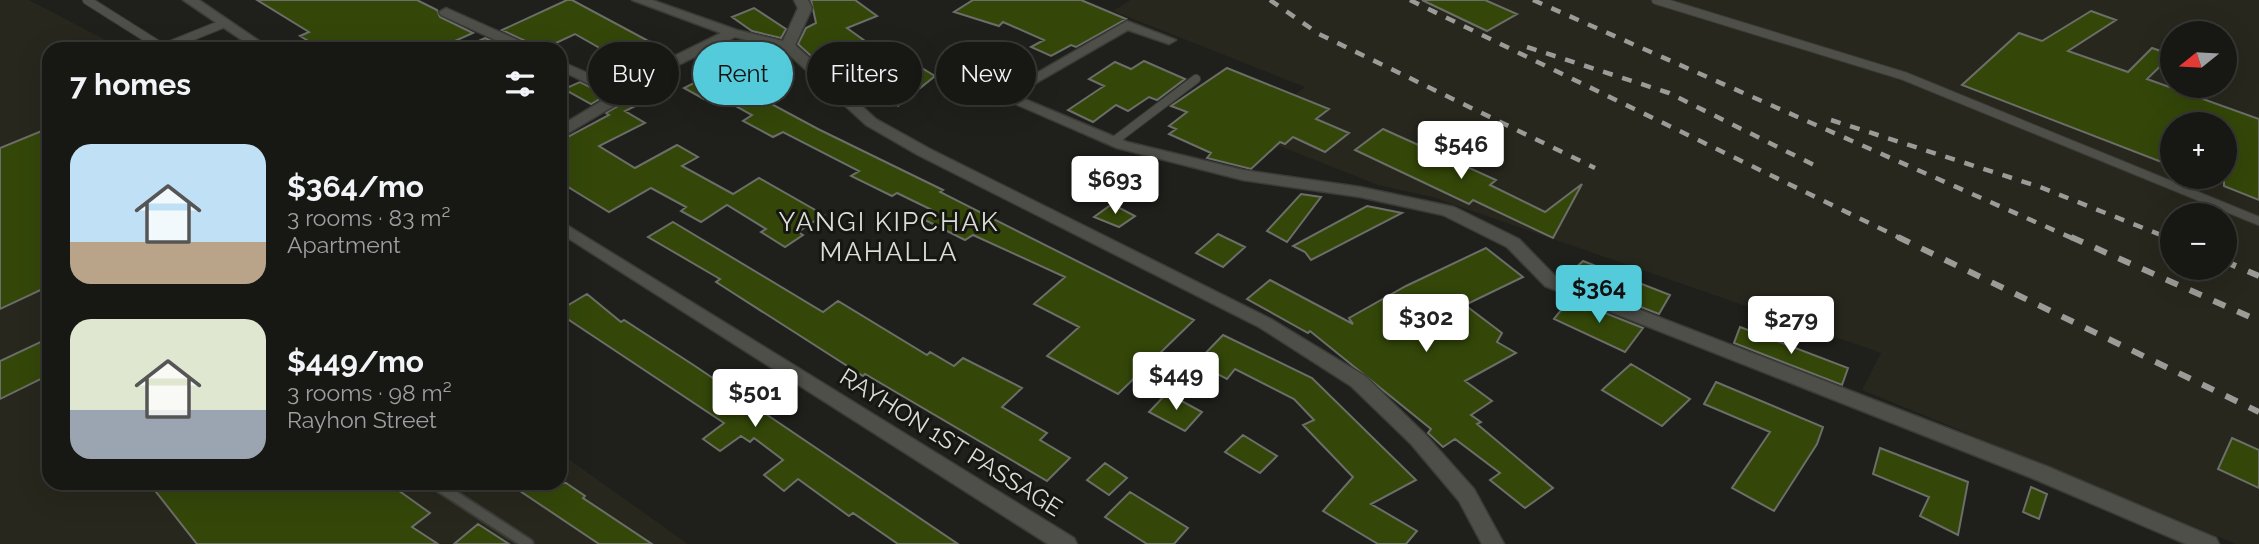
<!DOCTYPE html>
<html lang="en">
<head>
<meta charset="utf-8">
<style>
  body { margin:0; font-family:Raleway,sans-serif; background:#242422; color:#f1f3f6; height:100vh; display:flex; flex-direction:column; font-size:26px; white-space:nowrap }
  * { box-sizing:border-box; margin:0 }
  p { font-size:23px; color:#9e9fa0 }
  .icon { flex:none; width:38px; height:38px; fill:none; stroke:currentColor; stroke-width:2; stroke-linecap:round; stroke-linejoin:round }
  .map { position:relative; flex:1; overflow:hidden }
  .panel { position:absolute; left:42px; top:42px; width:525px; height:448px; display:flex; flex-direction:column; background:#171714; border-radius:21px; box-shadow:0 7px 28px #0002,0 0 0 2px #363634 }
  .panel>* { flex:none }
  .hud { position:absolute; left:588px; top:42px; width:665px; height:63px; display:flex; gap:14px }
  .needle { width:46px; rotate:252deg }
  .controls { position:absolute; left:2160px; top:21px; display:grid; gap:14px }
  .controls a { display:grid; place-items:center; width:77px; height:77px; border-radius:50%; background:#171714; box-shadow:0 7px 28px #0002,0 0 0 2px #363634; font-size:35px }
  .price { position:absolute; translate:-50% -60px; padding:0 16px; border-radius:7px; background:#fff; color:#222; font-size:23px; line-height:46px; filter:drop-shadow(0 2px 4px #0008) }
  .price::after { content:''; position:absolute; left:50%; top:42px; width:21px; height:16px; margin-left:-10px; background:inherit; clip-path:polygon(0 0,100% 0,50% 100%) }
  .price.selected { background:#53cbdb; color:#111 }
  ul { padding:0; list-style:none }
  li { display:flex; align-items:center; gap:21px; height:175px; padding:0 28px }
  li span { display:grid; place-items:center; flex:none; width:196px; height:140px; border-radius:21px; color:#555 }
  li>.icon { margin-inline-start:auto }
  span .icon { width:84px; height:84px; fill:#fffc; stroke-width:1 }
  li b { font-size:30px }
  h2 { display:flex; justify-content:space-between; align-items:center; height:84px; padding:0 28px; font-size:30px }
  .pill { padding:0 24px; border-radius:32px; background:#171714; box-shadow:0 7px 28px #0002,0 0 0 2px #363634; font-size:24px; line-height:63px }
  .pill.selected { background:#53cbdb; color:#111 }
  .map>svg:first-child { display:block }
  .built { fill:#27271d; fill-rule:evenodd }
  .building { fill:#344709; stroke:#6b6e69; stroke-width:2 }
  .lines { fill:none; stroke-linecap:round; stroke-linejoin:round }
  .service-far1-casing { stroke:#3b3b38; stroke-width:10 }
  .service-casing { stroke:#3b3b38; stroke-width:14 }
  .minor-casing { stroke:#3b3b38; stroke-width:3 }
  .tertiary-casing { stroke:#3b3b38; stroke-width:3 }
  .service-far1 { stroke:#4f4f4a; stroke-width:8 }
  .service { stroke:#4f4f4a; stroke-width:10 }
  .minor { fill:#4f4f4a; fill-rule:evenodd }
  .tertiary { fill:#4f4f4a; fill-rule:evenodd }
  .rail-far1 { stroke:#9b9b98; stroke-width:4.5; stroke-dasharray:10 10; stroke-linecap:butt }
  .rail { stroke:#9b9b98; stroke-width:6; stroke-dasharray:13 13; stroke-linecap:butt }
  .labels { text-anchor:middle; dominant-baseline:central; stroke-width:6; stroke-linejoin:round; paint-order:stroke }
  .street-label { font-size:24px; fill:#dbdbd8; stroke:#161612 }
  .neighbourhood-label { font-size:26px; letter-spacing:2px; fill:#ddddd7; stroke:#161612 }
</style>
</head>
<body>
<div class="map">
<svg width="2259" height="544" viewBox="0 0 2259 544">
  <rect width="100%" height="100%" fill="#1f1f1b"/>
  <path class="built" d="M0 0H29L123 49H49V483H560V453L688 544H0Z
    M1130 0H2259V544H2236L1862 390 1881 353 1432 197 1378 185 1244 132 1305 87 1113 11ZM2172 33H2224V86H2172ZM2172 124H2224V177H2172ZM2172 215H2224V268H2172Z"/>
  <path class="building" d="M257 0H417L437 10 440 17 473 33 437 49H322L300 36 309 32Z
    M567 0H572L654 44 621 60 575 34 543 49H536L532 44 502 30Z
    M811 0H855L877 16 847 28 900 66 910 61 935 76 898 106 890 98 879 103 822 66 798 44 806 28 816 23Z
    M973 0H1081L1126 19 1076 47 1071 45 1051 56 1031 47 1044 40 1003 22 999 26 954 12Z
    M1422 0H1485L1517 14 1487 31Z
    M754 8 786 29 781 38 752 31 732 17Z
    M2091 11 2116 20 2068 51 2128 72 2152 48 2172 55 2147 79 2259 119V200L2224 186V124H2172V166L1962 85 2019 33 2042 41Z
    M485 38 507 48 461 49Z
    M631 60 644 68 615 82 598 75Z
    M1144 61 1185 79 1157 100 1149 97 1128 111 1116 105 1093 122 1068 110 1104 86 1089 79 1115 62 1131 69Z
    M1227 68 1329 109 1316 119 1349 133 1325 152 1293 137 1285 144 1280 142 1251 169 1207 158 1211 153 1169 134 1176 129 1169 126 1187 112 1171 106Z
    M714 73 818 129 943 190 940 192 1194 320 1118 394 1047 356 1079 327 1034 304 1065 277 973 235 965 240 923 219 934 211 897 193 892 196 851 176 859 171 783 132 773 137 743 121 752 115 714 94 704 99 684 88Z
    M659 77 674 87 625 111 645 123 599 146 635 168 677 145 698 157 682 166 733 194 759 178 824 215 798 232 803 235 785 247 761 232 766 229 727 205 701 222 681 211 686 207 651 188 609 212 560 182V141L609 115 606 113 618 106 624 95Z
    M580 82 604 94 603 97 591 104 564 89Z
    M49 128V286L0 309V148Z
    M1383 129 1496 180 1490 185 1545 212 1582 184 1553 238 1473 200 1469 204 1355 150Z
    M1301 194 1321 197 1287 242 1267 231Z
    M1112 204 1135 216 1119 227 1094 217Z
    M1367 206 1402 213 1311 260 1305 252 1293 246Z
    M673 222 823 312 838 301 927 355 930 352 954 366 963 358 1022 388 1002 407 1047 433 1040 440 1070 458 1047 481 865 374 863 376 716 282 720 279 648 237Z
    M1218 234 1245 247 1223 267 1196 253Z
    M1486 248 1523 277 1465 305 1502 333 1497 342 1516 353 1465 381 1492 401 1471 415 1481 422 1477 424 1553 488 1525 508 1490 480 1500 473 1455 439 1443 447 1428 433 1431 429 1310 331 1308 333 1247 299 1270 280 1353 324 1349 318 1406 286Z
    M1583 261 1670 295 1659 314 1565 278Z
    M587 294 621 322 624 320 695 366 958 544H898L853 513 849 516 798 479 784 491 764 475 783 460 754 438 750 442 741 436 720 451 703 439 724 423 560 314V310Z
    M1570 299 1643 328 1625 352 1554 319Z
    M1740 327 1848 368 1842 385 1734 343Z
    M1223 335 1312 378 1416 480 1371 504 1417 531 1406 544H1378L1323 511 1353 477 1303 425 1314 420 1294 399 1235 369 1227 379 1196 363Z
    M49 338V375L0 399V361Z
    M1631 364 1690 399 1662 426 1602 390Z
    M1716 382 1823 427 1817 444 1774 511 1732 488 1770 432 1704 404Z
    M1167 393 1202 412 1185 431 1149 412Z
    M1243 435 1277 456 1260 473 1225 452Z
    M2232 438 2259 450V488L2218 469Z
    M1880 448 1968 482 1958 535 1920 516 1929 497 1873 474Z
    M1105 463 1127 478 1109 495 1087 480Z
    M149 483H388L430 513 412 527 438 544H197Z
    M508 483H566L585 496 583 498 652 544H599Z
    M2031 487 2047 494 2039 519 2023 512Z
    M1130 492 1188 528 1174 544H1147L1105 517Z
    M478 524 509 544H454Z"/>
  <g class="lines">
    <g class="service-far1-casing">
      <path id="service-far1" d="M87 0 163 48 225 23
        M1656 0 1904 76 2259 221
        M1114 141 1196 79"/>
    </g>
    <g class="service-casing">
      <path id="service" d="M434 483 528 544"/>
    </g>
    <g class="minor-casing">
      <path id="minor" d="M632 0H652L737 30 783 41 798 8 794 0H808L812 8 795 45 876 119 930 149 1271 319 1365 376 1425 434 1474 489 1504 544H1482L1459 501 1411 444 1351 386 1259 327 918 155 866 125 783 49 735 37 622 93 617 104 560 138V126L605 99 607 93 560 70V61L615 85 721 33Z
        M446 8 531 46 533 49H515L441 15 439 12Z
        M1127 21 1176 40 1169 44 1128 30 1015 95 1127 142 1243 170 1360 187 1454 207 1519 239 1557 278 2046 466 2216 538 2219 544H2186L2032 478 1545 286 1507 247 1443 215 1360 197 1243 180 1117 148 997 96Z"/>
    </g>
    <g class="tertiary-casing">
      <path id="tertiary" d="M183 0H199L271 49H255Z
        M560 221 1074 538 1077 544H1048L560 233Z"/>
    </g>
    <use href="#service-far1" class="service-far1"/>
    <use href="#service" class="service"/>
    <use href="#minor" class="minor"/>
    <use href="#tertiary" class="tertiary"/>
    <path class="rail-far1" d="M1270 0 1319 34 1595 168
      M1410 0 1902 239
      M1533 0 2074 239
      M1527 47 1669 93 1818 167
      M1831 120 2040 187 2171 239"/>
    <path class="rail" d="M1898 237 2259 412
      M2071 237 2259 321
      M2167 237 2172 239
      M2224 261 2259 276"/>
  </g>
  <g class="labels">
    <g class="street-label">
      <text transform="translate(951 442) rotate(32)">RAYHON 1ST PASSAGE</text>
    </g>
    <g class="neighbourhood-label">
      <text x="889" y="222">YANGI KIPCHAK<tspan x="889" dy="30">MAHALLA</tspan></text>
    </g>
  </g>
</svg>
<div class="controls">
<a><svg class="needle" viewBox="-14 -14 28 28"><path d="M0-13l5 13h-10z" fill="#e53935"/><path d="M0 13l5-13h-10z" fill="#9e9fa0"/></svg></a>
<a>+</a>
<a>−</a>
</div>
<b class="price" style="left:1461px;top:181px">$546</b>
<b class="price" style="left:1115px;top:216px">$693</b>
<b class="price selected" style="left:1599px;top:325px">$364</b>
<b class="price" style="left:1426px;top:354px">$302</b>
<b class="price" style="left:1791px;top:356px">$279</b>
<b class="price" style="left:1176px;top:412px">$449</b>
<b class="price" style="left:755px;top:429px">$501</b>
<div class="hud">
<a class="pill">Buy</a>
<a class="pill selected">Rent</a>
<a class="pill">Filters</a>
<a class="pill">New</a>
</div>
<section class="panel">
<h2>7 homes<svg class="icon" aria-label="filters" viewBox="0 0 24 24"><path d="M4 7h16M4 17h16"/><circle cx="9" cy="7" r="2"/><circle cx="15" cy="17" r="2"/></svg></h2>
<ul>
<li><span style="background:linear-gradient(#bfe0f5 70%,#b9a48a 0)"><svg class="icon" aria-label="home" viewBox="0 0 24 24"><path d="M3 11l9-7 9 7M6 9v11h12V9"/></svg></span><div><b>$364/mo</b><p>3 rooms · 83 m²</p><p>Apartment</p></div></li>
<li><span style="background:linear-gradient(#dfe7d0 65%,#9aa5b1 0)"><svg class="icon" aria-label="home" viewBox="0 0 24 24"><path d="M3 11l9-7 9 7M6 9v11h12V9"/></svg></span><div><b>$449/mo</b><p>3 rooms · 98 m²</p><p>Rayhon Street</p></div></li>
</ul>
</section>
</div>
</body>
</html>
